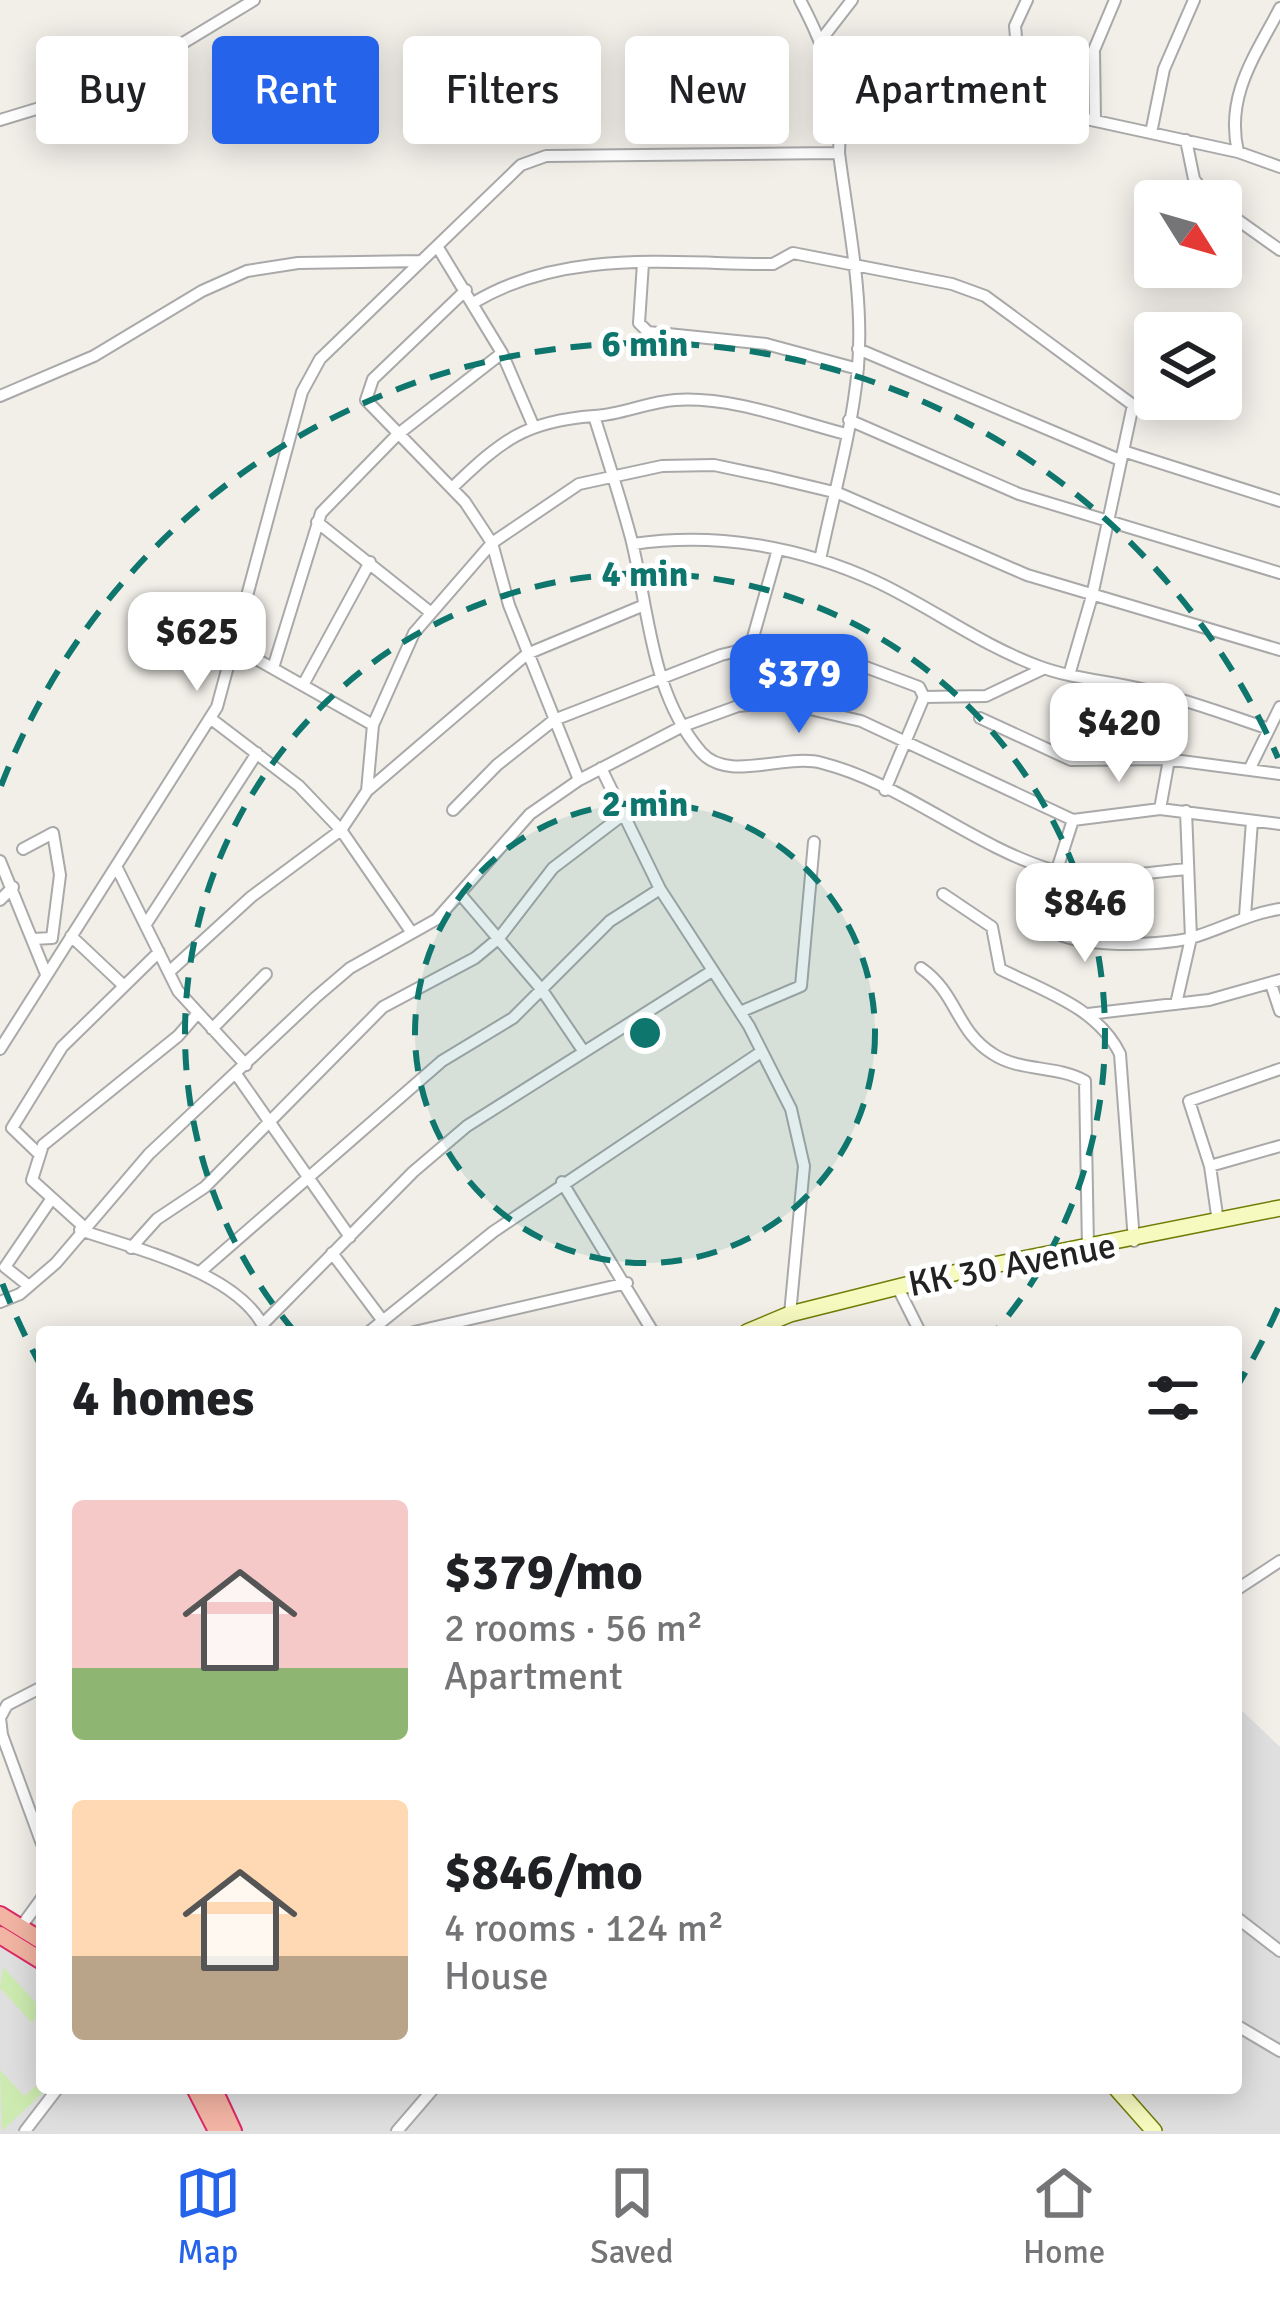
<!DOCTYPE html>
<html lang="en">
<head>
<meta charset="utf-8">
<style>
  body { margin:0; font-family:Signika,sans-serif; background:#f2f2f2; color:#202124; height:100vh; display:flex; flex-direction:column; font-size:45px; white-space:nowrap }
  * { box-sizing:border-box; margin:0 }
  p { font-size:39px; color:#757577 }
  .icon { flex:none; width:66px; height:66px; fill:none; stroke:currentColor; stroke-width:2; stroke-linecap:round; stroke-linejoin:round }
  .map { position:relative; flex:1; overflow:hidden }
  .sheet { position:absolute; left:36px; top:1326px; width:1206px; height:768px; display:flex; flex-direction:column; background:#fff; border-radius:12px; box-shadow:0 6px 30px #0003 }
  .sheet>* { flex:none }
  .banner { position:absolute; left:36px; top:36px; width:1209px; height:108px; display:flex; gap:24px }
  .needle { width:78px; rotate:127deg }
  .controls { position:absolute; left:1134px; top:180px; display:grid; gap:24px }
  .controls a { display:grid; place-items:center; width:108px; height:108px; border-radius:12px; background:#fff; box-shadow:0 6px 30px #0003; font-size:60px }
  .price { position:absolute; translate:-50% -102px; padding:0 27px; border-radius:24px; background:#fff; color:#222; font-size:39px; line-height:78px; filter:drop-shadow(0 3px 6px #0008) }
  .price::after { content:''; position:absolute; left:50%; top:72px; width:36px; height:27px; margin-left:-18px; background:inherit; clip-path:polygon(0 0,100% 0,50% 100%) }
  .price.active { background:#2563eb; color:#fff }
  ul { padding:0; list-style:none }
  li { display:flex; align-items:center; gap:36px; height:300px; padding:0 36px }
  li span { display:grid; place-items:center; flex:none; width:336px; height:240px; border-radius:12px; color:#555 }
  li>.icon { margin-inline-start:auto }
  span .icon { width:144px; height:144px; fill:#fffc; stroke-width:1 }
  li b { font-size:51px }
  h2 { display:flex; justify-content:space-between; align-items:center; height:144px; padding:0 36px; font-size:51px }
  .chip { padding:0 42px; border-radius:12px; background:#fff; box-shadow:0 6px 30px #0003; font-size:42px; line-height:108px }
  .chip.active { background:#2563eb; color:#fff }
  .menu { display:flex; justify-content:space-around; align-items:center; height:168px; border-top:3px solid #e0e0e0; background:#fff; font-size:33px; color:#757577 }
  .menu a { display:grid; justify-items:center; gap:6px }
  .menu .active { color:#2563eb }
  .map>svg:first-child { display:block }
  .residential { fill:#e0dfdf }
  .grass { fill:#cdebb0 }
  .lines { fill:none; stroke-linecap:round; stroke-linejoin:round }
  .minor-casing { stroke:#a9a9a9; stroke-width:14 }
  .secondary-casing { stroke:#707d05; stroke-width:18 }
  .trunk-casing { stroke:#dc2a67; stroke-width:20 }
  .minor { stroke:#fff; stroke-width:10 }
  .secondary { stroke:#f7fabf; stroke-width:15 }
  .trunk { stroke:#f2b4a3; stroke-width:16 }
  .ring { fill:none; stroke:#0f766e; stroke-width:6; stroke-dasharray:21 15 }
  .labels { text-anchor:middle; dominant-baseline:central; stroke-width:10; stroke-linejoin:round; paint-order:stroke }
  .street-label { font-size:36px; fill:#222; stroke:#fff }
  .centre { fill:#0f766e; stroke:#fff; stroke-width:6 }
  .ring-label { font-size:36px; text-anchor:middle; font-weight:bold; fill:#0f766e; stroke:#fff; stroke-width:10; stroke-linejoin:round; paint-order:stroke }
</style>
</head>
<body>
<div class="map">
<svg width="1280" height="2131" viewBox="0 0 1280 2131">
  <rect width="100%" height="100%" fill="#f2efe9"/>
  <path class="residential" d="M1236 1705 1280 1747V2131H0V1947L42 1901V2088H1236Z"/>
  <path class="grass" d="M3 1967 42 2009 32 2023 0 1988Z
    M0 2070 24 2096 42 2081V2088H48L2 2131Z"/>
  <g class="lines">
    <g class="minor-casing">
      <path id="minor" d="M821 40 852 0
        M829 63 1238 152 1280 167
        M1022 105 1015 26 1027 0
        M0 120 112 86 254 0
        M1095 121 1094 50 1115 0
        M1151 133 1164 69 1194 0
        M1186 140 1194 179 1211 201
        M1238 152C1225 96 1255 56 1280 8
        M1221 208 1280 250
        M437 246 502 353 533 425
        M643 263 639 323 648 332 766 344 858 369
        M466 290 373 379 366 400 465 502 492 543 509 605 579 780
        M473 303C564 248 671 264 773 264L793 253 952 284 985 296 1133 405 1092 596 1069 675
        M858 349 1120 460
        M0 396 94 356 202 291 247 271 298 263 421 261
        M594 416C607 457 620 497 631 538 649 609 650 693 701 752 728 783 785 753 822 763 904 784 972 846 1052 870 1093 883 1147 872 1188 869
        M849 420 1019 494 1280 573
        M1123 451 1280 501
        M452 488C502 440 525 421 594 416 621 415 647 402 675 400 731 396 792 420 846 434
        M317 522 430 612
        M633 544C715 532 799 546 875 581 931 607 979 644 1038 666 1072 679 1110 681 1146 690 1188 700 1228 715 1269 729
        M820 560C833 496 852 433 858 367 864 296 848 224 839 153
        M235 647 373 725
        M750 648 778 549
        M273 668 321 513 397 435 502 353
        M303 685 370 562
        M924 697 986 696 1043 669
        M210 718 299 786 341 830 412 933
        M980 718 1071 760 1166 759 1280 774
        M601 768 660 889 749 1026 791 1109 804 1166 790 1314
        M1249 770 1280 707
        M367 791 527 654 642 606
        M1160 809 1180 699
        M453 810 497 765 554 720 721 655 750 648 836 656 919 687 924 697 885 790
        M1073 820 1041 919C1053 951 1161 946 1191 938 1222 929 1247 914 1280 909
        M23 849 53 833 60 875 52 938 33 939
        M0 861 46 974
        M116 866 178 991 246 1065
        M943 894 992 927 1000 969C1044 991 1098 1008 1120 1054L1134 1241
        M461 895 542 990 584 1052
        M0 900 13 887
        M1245 916 1252 821
        M146 924 257 753
        M71 936 123 985
        M921 968C958 994 955 1030 993 1054 1020 1072 1057 1065 1085 1081L1088 1248
        M169 972 251 897 341 830 367 791 373 725 414 633 492 543 579 484 662 466 714 465 771 477 838 493 1027 575 1280 650
        M1271 984 1280 1011
        M1176 1004 1191 938 1186 811
        M740 1012 801 986 814 842
        M1088 1014 1209 1000 1280 980
        M212 1029 266 974
        M0 1049 217 707 302 392 320 359 521 165 546 156 839 153C842 95 827 51 800 0
        M236 1074 350 1237
        M39 1154 12 1128 62 1047 159 952
        M1210 1166 1280 1146
        M562 1182 653 1332
        M1218 1222 1210 1166 1189 1101 1280 1069
        M84 1227 32 1180 43 1145 178 1036 198 1013
        M80 1230C135 1249 242 1273 266 1332
        M131 1248 157 1219 205 1187 383 1007 475 958 499 938 553 868 624 814
        M332 1253 383 1321
        M200 1272 442 1061 513 1018 610 921 660 889
        M29 1286 5 1267 50 1201
        M897 1286 920 1332
        M0 1302 20 1294 56 1263 149 1154 316 997 350 968 437 919 530 814 579 780 683 726 738 706 780 702 861 721 1073 820 1160 809 1280 824
        M263 1324 413 1172 467 1126 712 971
        M369 1332 493 1232 761 1052
        M414 1332 627 1283
        M1236 1590 1280 1561
        M42 1687 7 1705 0 1718 2 1735 42 1844
        M1236 1917 1280 1951
        M20 1928 42 1898
        M1236 2025 1280 2051
        M25 2131 58 2088
        M397 2131 434 2088"/>
    </g>
    <g class="secondary-casing">
      <path id="secondary" d="M747 1332 790 1314 958 1272 1280 1208
        M1116 2088 1154 2131"/>
    </g>
    <g class="trunk-casing">
      <path id="trunk" d="M0 1915 42 1941
        M0 1935 42 1961
        M195 2088 217 2131
        M213 2088 233 2131"/>
    </g>
    <use href="#minor" class="minor"/>
    <use href="#secondary" class="secondary"/>
    <use href="#trunk" class="trunk"/>
  </g>
  <circle cx="645" cy="1033" r="230" fill="#0f766e" fill-opacity=".12"/>
  <g class="ring">
    <circle cx="645" cy="1033" r="230"/>
    <path d="M295 1332A460 460 0 1 1 995 1332"/>
    <path d="M1278 1308A690 690 0 0 1 1236 1388M42 1368A690 690 0 0 1 1 1280M1 786A690 690 0 0 1 1278 758"/>
  </g>
  <g class="labels">
    <g class="street-label">
      <text transform="translate(1012 1265) rotate(-11)">KK 30 Avenue</text>
    </g>
  </g>
  <circle cx="645" cy="1033" r="18" class="centre"/>
  <g class="ring-label">
    <text x="645" y="356">6 min</text>
    <text x="645" y="586">4 min</text>
    <text x="645" y="816">2 min</text>
  </g>
</svg>
<div class="controls">
<a><svg class="needle" viewBox="-14 -14 28 28"><path d="M0-13l5 13h-10z" fill="#e53935"/><path d="M0 13l5-13h-10z" fill="#757577"/></svg></a>
<a><svg class="icon" aria-label="layers" viewBox="0 0 24 24"><path d="M12 4l9 5-9 5-9-5zM3 14l9 5 9-5"/></svg></a>
</div>
<b class="price" style="left:197px;top:694px">$625</b>
<b class="price active" style="left:799px;top:736px">$379</b>
<b class="price" style="left:1119px;top:785px">$420</b>
<b class="price" style="left:1085px;top:965px">$846</b>
<div class="banner">
<a class="chip">Buy</a>
<a class="chip active">Rent</a>
<a class="chip">Filters</a>
<a class="chip">New</a>
<a class="chip">Apartment</a>
</div>
<section class="sheet">
<h2>4 homes<svg class="icon" aria-label="filters" viewBox="0 0 24 24"><path d="M4 7h16M4 17h16"/><circle cx="9" cy="7" r="2"/><circle cx="15" cy="17" r="2"/></svg></h2>
<ul>
<li><span style="background:linear-gradient(#f6c9c9 70%,#8fb573 0)"><svg class="icon" aria-label="home" viewBox="0 0 24 24"><path d="M3 11l9-7 9 7M6 9v11h12V9"/></svg></span><div><b>$379/mo</b><p>2 rooms · 56 m²</p><p>Apartment</p></div></li>
<li><span style="background:linear-gradient(#ffd9b3 65%,#b9a48a 0)"><svg class="icon" aria-label="home" viewBox="0 0 24 24"><path d="M3 11l9-7 9 7M6 9v11h12V9"/></svg></span><div><b>$846/mo</b><p>4 rooms · 124 m²</p><p>House</p></div></li>
</ul>
</section>
</div>
<nav class="menu">
<a class="active"><svg class="icon" aria-label="map" viewBox="0 0 24 24"><path d="M3 6l6-2 6 2 6-2v14l-6 2-6-2-6 2zM9 4v14M15 6v14"/></svg>Map</a>
<a><svg class="icon" aria-label="saved" viewBox="0 0 24 24"><path d="M7 4h10v16l-5-4-5 4z"/></svg>Saved</a>
<a><svg class="icon" aria-label="home" viewBox="0 0 24 24"><path d="M3 11l9-7 9 7M6 9v11h12V9"/></svg>Home</a>
</nav>
</body>
</html>
